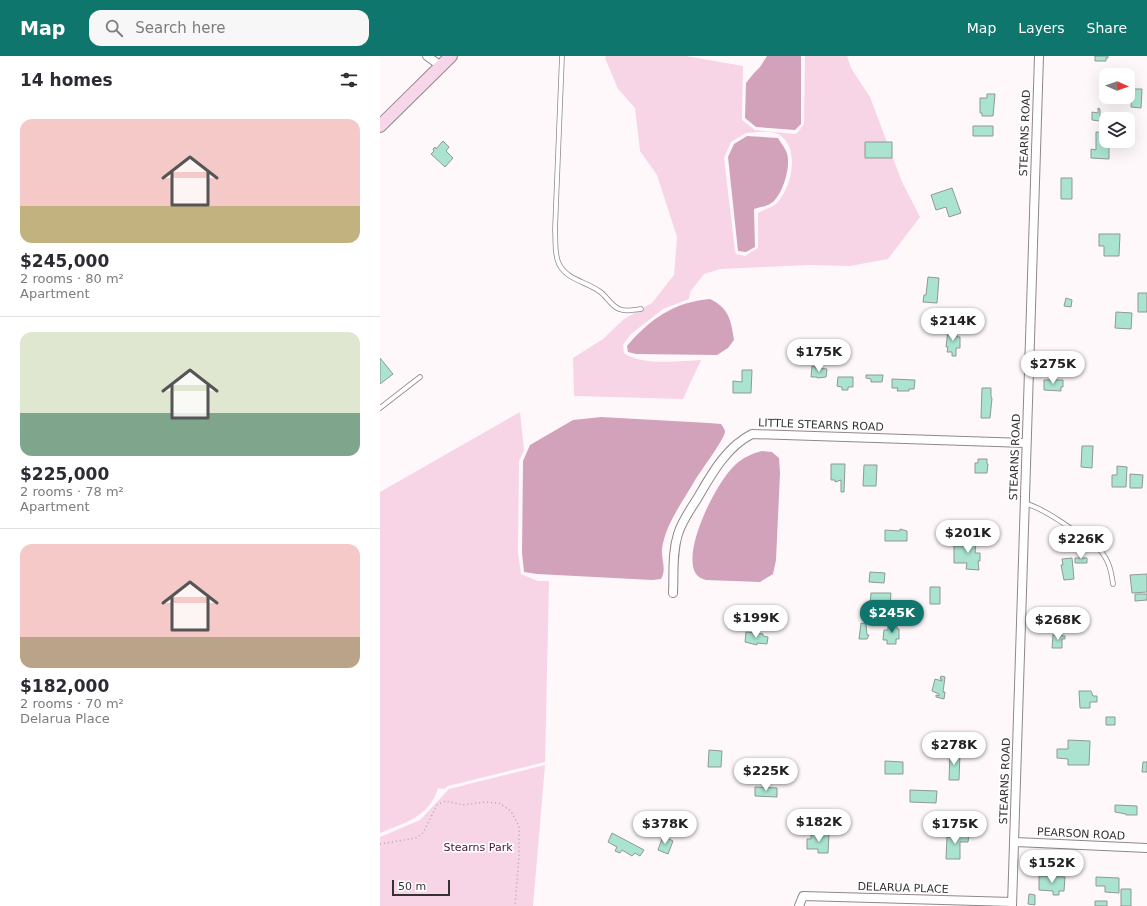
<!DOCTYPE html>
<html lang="en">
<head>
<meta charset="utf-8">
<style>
  body { margin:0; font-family:"DejaVu Sans",sans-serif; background:#f7f7f7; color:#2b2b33; height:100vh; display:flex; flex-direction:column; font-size:15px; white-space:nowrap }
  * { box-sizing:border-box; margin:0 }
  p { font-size:13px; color:#7c7c81 }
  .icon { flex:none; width:22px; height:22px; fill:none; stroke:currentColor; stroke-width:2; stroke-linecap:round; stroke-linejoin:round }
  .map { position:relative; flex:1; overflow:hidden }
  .panel { display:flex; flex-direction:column; background:#fff; width:380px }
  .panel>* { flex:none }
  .needle { width:26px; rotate:92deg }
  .fabs { position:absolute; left:719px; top:12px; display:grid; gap:8px }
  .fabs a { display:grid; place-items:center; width:36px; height:36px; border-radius:8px; background:#fff; box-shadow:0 4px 16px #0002; font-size:20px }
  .scale { position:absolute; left:12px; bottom:10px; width:58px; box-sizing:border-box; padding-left:4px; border:2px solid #363234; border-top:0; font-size:11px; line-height:14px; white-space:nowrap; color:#363234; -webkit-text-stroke:3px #fff; paint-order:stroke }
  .price { position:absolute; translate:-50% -34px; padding:0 9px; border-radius:14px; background:#fff; color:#222; font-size:13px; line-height:26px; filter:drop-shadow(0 1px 2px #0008) }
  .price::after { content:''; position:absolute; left:50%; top:24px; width:12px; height:9px; margin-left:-6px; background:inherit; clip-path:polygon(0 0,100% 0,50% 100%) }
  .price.selected { background:#0f766e; color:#fff }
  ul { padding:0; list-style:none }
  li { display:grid; align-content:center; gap:8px; height:212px; padding:0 20px }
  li+li { border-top:1px solid #e1e1e2 }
  li span { display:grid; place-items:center; height:124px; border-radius:12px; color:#555 }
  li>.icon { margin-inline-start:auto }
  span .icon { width:72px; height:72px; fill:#fffc; stroke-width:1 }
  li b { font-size:17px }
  h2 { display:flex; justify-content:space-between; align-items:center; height:48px; padding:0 20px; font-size:17px }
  header { display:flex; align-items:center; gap:24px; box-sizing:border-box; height:56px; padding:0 20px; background:#0f766e; color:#fff }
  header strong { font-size:19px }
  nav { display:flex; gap:22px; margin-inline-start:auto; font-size:14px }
  .search { width:280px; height:36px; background:#f7f7f7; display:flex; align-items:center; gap:10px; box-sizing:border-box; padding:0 14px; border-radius:12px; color:#7c7c81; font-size:15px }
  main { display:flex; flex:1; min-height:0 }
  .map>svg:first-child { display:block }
  .green { fill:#f7d4e6; fill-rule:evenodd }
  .water { fill:#d2a2bb }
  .building { fill:#aae4d0; stroke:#8f9995 }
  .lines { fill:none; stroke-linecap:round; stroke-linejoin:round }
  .service-casing { stroke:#90878b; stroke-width:5.5 }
  .minor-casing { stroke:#90878b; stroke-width:10 }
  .secondary-casing { stroke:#90878b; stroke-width:14 }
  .path { stroke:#b0abad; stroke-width:1.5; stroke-dasharray:1 3; stroke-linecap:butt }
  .service { stroke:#fff; stroke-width:4 }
  .minor { stroke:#fff; stroke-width:8 }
  .secondary { stroke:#f8d6ea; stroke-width:12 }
  .labels { text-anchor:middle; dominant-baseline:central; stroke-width:3.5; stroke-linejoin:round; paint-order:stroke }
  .street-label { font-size:11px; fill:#363234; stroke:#fff }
  .park-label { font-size:11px; fill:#4a1135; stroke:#fff }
</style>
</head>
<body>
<header>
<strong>Map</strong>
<div class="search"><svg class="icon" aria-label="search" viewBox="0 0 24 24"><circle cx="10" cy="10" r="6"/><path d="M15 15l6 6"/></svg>Search here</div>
<nav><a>Map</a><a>Layers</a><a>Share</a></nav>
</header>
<main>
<section class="panel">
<h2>14 homes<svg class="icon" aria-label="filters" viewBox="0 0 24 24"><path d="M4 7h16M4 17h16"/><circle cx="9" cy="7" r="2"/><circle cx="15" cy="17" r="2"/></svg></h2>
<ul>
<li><span style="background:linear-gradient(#f6c9c9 70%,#c2b280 0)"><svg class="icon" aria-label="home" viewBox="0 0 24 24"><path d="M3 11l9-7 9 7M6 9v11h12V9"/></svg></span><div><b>$245,000</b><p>2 rooms · 80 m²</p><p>Apartment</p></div></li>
<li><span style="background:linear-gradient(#dfe7d0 65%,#7fa58c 0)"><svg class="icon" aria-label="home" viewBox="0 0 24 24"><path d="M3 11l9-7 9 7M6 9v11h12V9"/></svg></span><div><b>$225,000</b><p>2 rooms · 78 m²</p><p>Apartment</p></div></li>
<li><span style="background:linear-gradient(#f6c9c9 75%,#b9a48a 0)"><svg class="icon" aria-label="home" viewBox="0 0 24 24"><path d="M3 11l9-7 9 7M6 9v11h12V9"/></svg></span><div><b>$182,000</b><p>2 rooms · 70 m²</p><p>Delarua Place</p></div></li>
</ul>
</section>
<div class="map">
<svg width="767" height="850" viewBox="0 0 767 850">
  <rect width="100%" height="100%" fill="#fef8fb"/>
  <path class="green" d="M226 0H306L363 10 362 64 375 74 415 78 418 76 424 68 425 0H467L471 12 490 41 522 126 540 161 508 203 470 210 429 209 340 213 324 218 310 236 309 243 283 253 251 278 243 289 244 297C260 310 301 305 321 304L303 343 194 340 193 302 223 283 244 263 272 247 294 219 297 181 277 119 260 95 255 52 238 33 225 2ZM366 77C375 77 392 73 400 79 420 93 412 131 397 147 392 152 384 153 378 157V192L365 200 356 198 355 195 344 102 351 86Z
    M140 356 144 394 139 405 138 497 141 518 158 525H169L165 706 68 730 64 733 58 732C50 761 24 767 0 777V436Z
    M165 709 153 850H0V781L40 764 69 733Z"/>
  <path class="water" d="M387 0H421V68L415 74 376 71 365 62 366 27 374 17 380 11Z
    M367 80 398 82C400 86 404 90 406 95 412 107 404 135 394 145 389 150 381 151 374 153L375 191 366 196 358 195 348 101 354 88Z
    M330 243C349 252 351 264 354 284L348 292 337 299 256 298 248 296 247 290C270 263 294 246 330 243Z
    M221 361 329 367 341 368C343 371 345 373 345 376 344 384 319 417 314 426 302 447 285 469 282 493 281 504 287 513 281 523L272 524 157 518 144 516 142 497 143 405 150 389 193 364Z
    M382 395 392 396 399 402 400 417 396 504 393 518 380 526 326 524C322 523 318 521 316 518 301 495 337 425 355 409 362 402 373 397 382 395Z"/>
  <path class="building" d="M715 0H728V2H726V5H715Z
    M752 33H762L761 52 751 51Z
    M607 38H615L613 60H602V57H600V42H607Z
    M718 52 720 53V65L712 64V56L718 57Z
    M593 70H613V80H593Z
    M716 76 726 77V85H729V103L711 102V93L716 94Z
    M63 85 69 91 66 95 73 102 65 111 51 98 54 95 53 93 55 91 56 93Z
    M485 86H512V102H485Z
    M681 122H692V143H681Z
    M572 132 581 157 569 161 566 151 556 154 551 139Z
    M719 178H740L739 200H724V190H719Z
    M548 221 559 222 557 247 543 246 544 239H546Z
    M758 237H767V256H758Z
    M686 242 692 244 691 251 684 250Z
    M736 256 752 257 751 273 735 272Z
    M572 274H577V281H580V292H576V300H572V296H567L568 291H566L568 275 572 276Z
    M0 302 13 318 0 328Z
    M432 310 435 311V312L447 313 446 321 437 322V321H431Z
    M362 314H372L371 337H353V325L362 326Z
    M486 319H503L502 326H491V323L486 322Z
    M458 321H473V331H468V334H462V331L457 330Z
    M512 323 535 324 534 333H529V335H517L518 332H512Z
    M664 324H683V331H681V335L664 334Z
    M602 332H611V341L612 342 610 362H601Z
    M702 390H713L712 412 701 411Z
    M598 403H607V408H608L607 417H595V407H598Z
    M451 408H465L464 436H461V424L455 426V424H451Z
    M484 409H497L496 430H483Z
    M737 410 747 411 746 431H732V419H737Z
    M750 418 763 419 762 432H750Z
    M520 473 527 475V485H505V474L520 475Z
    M588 478H597L595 497H600V505H598L599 514 586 513 587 507H574V490H587Z
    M692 502 694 523 684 524 681 509H683L682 503Z
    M695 502H707V507H695Z
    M490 516 505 517 504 527 489 526Z
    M767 518V536L752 537 750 519Z
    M550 531H560V548H550Z
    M491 537H511L510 550H490Z
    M755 538H767V544L755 545Z
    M481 567 486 568 487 579H489L487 583H479Z
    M508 568H517V573H519V583H516V588H507V584H503L504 574H508Z
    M366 576 383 578V580L388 581 387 588 377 587V589L365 586Z
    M673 579 685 580V583H682V592H672Z
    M561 620 565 621 563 636H565L564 643 556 641V639L559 640V638L552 635 555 623 562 625V623H560Z
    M699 635H711L713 640H717V646H710V652H700Z
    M726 661H735V669H726Z
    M563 680H572V689L563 688Z
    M688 684 710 685 709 709H688V703L677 702V693H688Z
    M329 694 342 695 341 711H328Z
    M570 697H580L579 724H569Z
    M505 705 523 706V718H505Z
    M763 706H767V716H762Z
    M375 731 397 732V741L375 740Z
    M530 734 557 735 556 747 530 746Z
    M735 749 757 750V759H746V758L735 756Z
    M232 777 264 794 260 800 255 797 252 800 242 794 240 797 235 795 237 791 228 786Z
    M572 777 589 778 588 786H580V803H566L567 781H571Z
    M449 778 448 797H438V793H427V783H431V779Z
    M283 780 293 785 288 798 278 794Z
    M659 820 685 821 684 835H679V839H673V835L659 834Z
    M716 821 739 822V837L725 836V830H716Z
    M741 833H751V850H741Z
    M649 838 655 839V849L648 848Z
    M715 845H727V850H715Z"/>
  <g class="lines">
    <g class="service-casing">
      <path id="service" d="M182 0 175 174C176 185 174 198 179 208 187 224 205 225 219 235 226 239 230 249 239 253 246 256 253 254 261 253
        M0 352 40 321
        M644 447C667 453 700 479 719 493 729 504 731 514 733 528"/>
    </g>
    <g class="minor-casing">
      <path id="minor" d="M47 0 61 10
        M293 537C294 517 292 497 298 478 302 465 310 454 317 443 331 419 346 391 372 378L646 387
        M634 786 767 792
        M419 850 423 840 632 846
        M632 850 659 0"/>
    </g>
    <g class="secondary-casing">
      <path id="secondary" d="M0 70 71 0"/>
    </g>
    <path class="path" d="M0 788 36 782 43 777 57 749 66 745 83 749 105 746 119 747 131 755 139 771V800L135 850"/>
    <use href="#service" class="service"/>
    <use href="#minor" class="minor"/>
    <use href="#secondary" class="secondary"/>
  </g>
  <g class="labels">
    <g class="street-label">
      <text transform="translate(645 77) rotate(-88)">STEARNS ROAD</text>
      <text transform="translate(441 369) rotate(2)">LITTLE STEARNS ROAD</text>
      <text transform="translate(635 401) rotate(-88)">STEARNS ROAD</text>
      <text transform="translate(625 725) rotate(-88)">STEARNS ROAD</text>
      <text transform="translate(701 778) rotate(3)">PEARSON ROAD</text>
      <text transform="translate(523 832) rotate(2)">DELARUA PLACE</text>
    </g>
    <g class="park-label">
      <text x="98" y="791">Stearns Park</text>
    </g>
  </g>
</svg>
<div class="fabs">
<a><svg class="needle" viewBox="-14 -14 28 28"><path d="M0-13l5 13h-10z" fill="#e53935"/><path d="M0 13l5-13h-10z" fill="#7c7c81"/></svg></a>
<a><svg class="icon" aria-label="layers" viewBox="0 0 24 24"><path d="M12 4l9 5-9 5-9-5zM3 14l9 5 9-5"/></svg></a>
</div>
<div class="scale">50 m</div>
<b class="price" style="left:573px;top:286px">$214K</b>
<b class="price" style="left:439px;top:317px">$175K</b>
<b class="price" style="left:673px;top:329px">$275K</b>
<b class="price" style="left:588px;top:498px">$201K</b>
<b class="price" style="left:701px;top:504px">$226K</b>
<b class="price selected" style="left:512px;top:578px">$245K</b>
<b class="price" style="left:376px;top:583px">$199K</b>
<b class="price" style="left:678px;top:585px">$268K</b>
<b class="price" style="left:574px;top:710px">$278K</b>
<b class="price" style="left:386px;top:736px">$225K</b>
<b class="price" style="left:439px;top:787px">$182K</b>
<b class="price" style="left:285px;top:789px">$378K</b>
<b class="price" style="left:575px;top:789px">$175K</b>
<b class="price" style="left:672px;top:828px">$152K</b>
</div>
</main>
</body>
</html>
